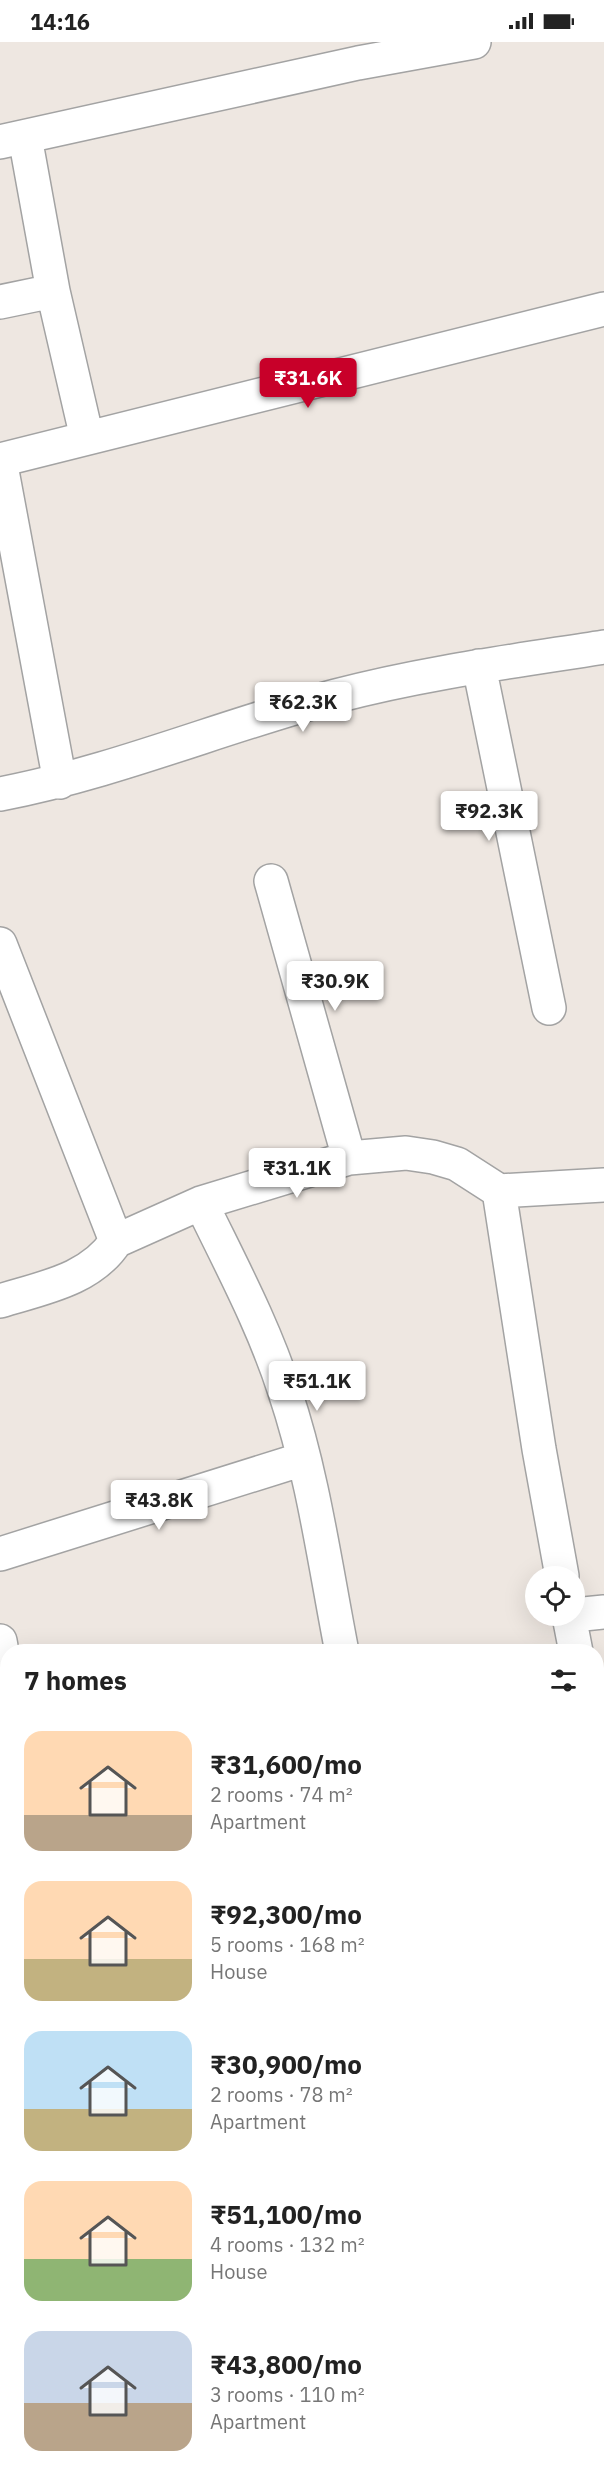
<!DOCTYPE html>
<html lang="en">
<head>
<meta charset="utf-8">
<style>
  body { margin:0; font-family:"IBM Plex Sans",sans-serif; background:#f2f2f2; color:#222; height:100vh; display:flex; flex-direction:column; font-size:22px; white-space:nowrap }
  * { box-sizing:border-box; margin:0 }
  p { font-size:20px; color:#767676 }
  .icon { flex:none; width:33px; height:33px; fill:none; stroke:currentColor; stroke-width:2; stroke-linecap:round; stroke-linejoin:round }
  .map { position:relative; flex:1; overflow:hidden }
  .side { position:absolute; left:0px; top:1602px; width:604px; height:836px; display:flex; flex-direction:column; background:#fff; border-radius:24px 24px 0 0; box-shadow:0 6px 24px #0002 }
  .side>* { flex:none }
  .buttons { position:absolute; left:525px; top:1524px; display:grid; gap:12px }
  .buttons a { display:grid; place-items:center; width:60px; height:60px; border-radius:50%; background:#fff; box-shadow:0 6px 24px #0002; font-size:30px }
  .price { position:absolute; translate:-50% -51px; padding:0 14px; border-radius:6px; background:#fff; color:#222; font-size:20px; line-height:39px; filter:drop-shadow(0 2px 3px #0008) }
  .price::after { content:''; position:absolute; left:50%; top:36px; width:18px; height:14px; margin-left:-9px; background:inherit; clip-path:polygon(0 0,100% 0,50% 100%) }
  .price.current { background:#c80029; color:#fff }
  ul { padding:0; list-style:none }
  li { display:flex; align-items:center; gap:18px; height:150px; padding:0 24px }
  li span { display:grid; place-items:center; flex:none; width:168px; height:120px; border-radius:18px; color:#555 }
  li>.icon { margin-inline-start:auto }
  span .icon { width:72px; height:72px; fill:#fffc; stroke-width:1 }
  li b { font-size:26px }
  h2 { display:flex; justify-content:space-between; align-items:center; height:72px; padding:0 24px; font-size:26px }
  .status { display:flex; justify-content:space-between; align-items:center; height:42px; padding:0 30px; background:#fff; direction:ltr }
  .status svg { height:16px; fill:currentColor }
  .map>svg:first-child { display:block }
  .lines { fill:none; stroke-linecap:round; stroke-linejoin:round }
  .minor-casing { stroke:#a3a3a3; stroke-width:36 }
  .minor { stroke:#fff; stroke-width:33 }
</style>
</head>
<body>
<div class="status"><b>14:16</b><svg viewBox="0 0 49 12"><path d="M0 12V9h3v3zM5 12V6h3v6zM10 12V3h3v9zM15 12V0h3v12zM26 1h20v11H26zM47 4h2v5h-2z"/></svg></div>
<div class="map">
<svg width="604" height="2437" viewBox="0 0 604 2437">
  <rect width="100%" height="100%" fill="#eee7e1"/>
  <g class="lines">
    <g class="minor-casing">
      <path id="minor" d="M25 95 53 249 87 396
        M0 100 358 21 474 0
        M0 260 53 249
        M0 418 604 267
        M0 418 60 740
        M479 624 549 966
        M0 752C115 730 223 684 336 654 423 631 515 619 604 605
        M271 839 349 1116
        M0 902 116 1199
        M499 1149 539 1407 562 1534
        M201 1161C231 1223 264 1284 285 1350 313 1433 325 1523 342 1610
        M0 1259C42 1246 91 1238 116 1199L201 1161 349 1116 406 1111 433 1115 457 1122 499 1149 604 1143
        M0 1512 303 1417
        M574 1573 604 1570
        M569 1574 576 1610
        M0 1599 8 1643
        M0 1698 8 1697
        M597 1714 604 1749
        M0 1874H8
        M597 1948 604 1947
        M0 2060 8 2056
        M597 2175 604 2173
        M0 2315 8 2313
        M597 2323 604 2379
        M597 2422 604 2421
        M275 2430 277 2437
        M495 2437 544 2430"/>
    </g>
    <use href="#minor" class="minor"/>
  </g>
</svg>
<div class="buttons">
<a><svg class="icon" aria-label="locate" viewBox="0 0 24 24"><circle cx="12" cy="12" r="6"/><path d="M12 2v4M12 18v4M2 12h4M18 12h4"/></svg></a>
</div>
<b class="price current" style="left:308px;top:367px">₹31.6K</b>
<b class="price" style="left:303px;top:691px">₹62.3K</b>
<b class="price" style="left:489px;top:800px">₹92.3K</b>
<b class="price" style="left:335px;top:970px">₹30.9K</b>
<b class="price" style="left:297px;top:1157px">₹31.1K</b>
<b class="price" style="left:317px;top:1370px">₹51.1K</b>
<b class="price" style="left:159px;top:1489px">₹43.8K</b>
<section class="side">
<h2>7 homes<svg class="icon" aria-label="filters" viewBox="0 0 24 24"><path d="M4 7h16M4 17h16"/><circle cx="9" cy="7" r="2"/><circle cx="15" cy="17" r="2"/></svg></h2>
<ul>
<li><span style="background:linear-gradient(#ffd9b3 70%,#b9a48a 0)"><svg class="icon" aria-label="home" viewBox="0 0 24 24"><path d="M3 11l9-7 9 7M6 9v11h12V9"/></svg></span><div><b>₹31,600/mo</b><p>2 rooms · 74 m²</p><p>Apartment</p></div></li>
<li><span style="background:linear-gradient(#ffd9b3 65%,#c2b280 0)"><svg class="icon" aria-label="home" viewBox="0 0 24 24"><path d="M3 11l9-7 9 7M6 9v11h12V9"/></svg></span><div><b>₹92,300/mo</b><p>5 rooms · 168 m²</p><p>House</p></div></li>
<li><span style="background:linear-gradient(#bfe0f5 65%,#c2b280 0)"><svg class="icon" aria-label="home" viewBox="0 0 24 24"><path d="M3 11l9-7 9 7M6 9v11h12V9"/></svg></span><div><b>₹30,900/mo</b><p>2 rooms · 78 m²</p><p>Apartment</p></div></li>
<li><span style="background:linear-gradient(#ffd9b3 65%,#8fb573 0)"><svg class="icon" aria-label="home" viewBox="0 0 24 24"><path d="M3 11l9-7 9 7M6 9v11h12V9"/></svg></span><div><b>₹51,100/mo</b><p>4 rooms · 132 m²</p><p>House</p></div></li>
<li><span style="background:linear-gradient(#c9d6e8 60%,#b9a48a 0)"><svg class="icon" aria-label="home" viewBox="0 0 24 24"><path d="M3 11l9-7 9 7M6 9v11h12V9"/></svg></span><div><b>₹43,800/mo</b><p>3 rooms · 110 m²</p><p>Apartment</p></div></li>
</ul>
</section>
</div>
</body>
</html>
